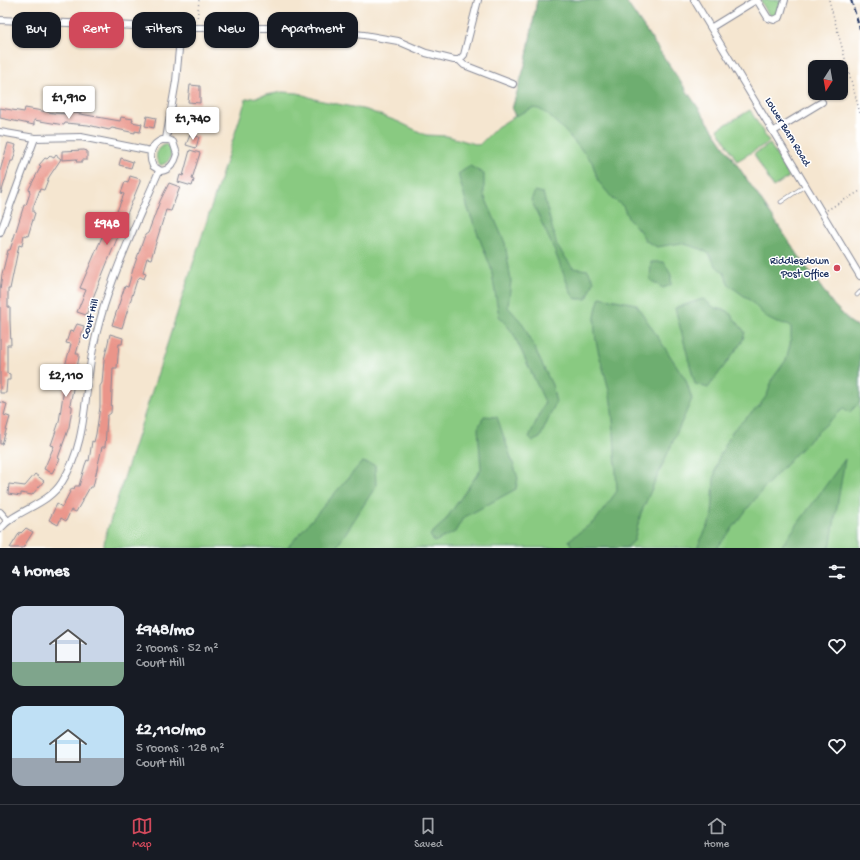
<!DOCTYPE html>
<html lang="en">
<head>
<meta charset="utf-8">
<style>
  body { margin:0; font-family:"Gochi Hand",sans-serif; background:#20242c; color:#f1f3f6; height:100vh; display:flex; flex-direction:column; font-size:15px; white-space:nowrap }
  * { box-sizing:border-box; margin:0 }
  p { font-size:13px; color:#9ea1a6 }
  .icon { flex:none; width:22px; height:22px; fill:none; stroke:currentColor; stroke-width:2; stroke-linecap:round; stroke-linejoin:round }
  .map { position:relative; height:548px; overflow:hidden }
  .details { display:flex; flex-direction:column; background:#171b24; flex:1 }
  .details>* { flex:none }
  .hud { position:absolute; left:12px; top:12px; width:400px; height:36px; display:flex; gap:8px }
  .needle { width:26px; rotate:191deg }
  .tools { position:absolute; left:808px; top:60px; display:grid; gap:8px }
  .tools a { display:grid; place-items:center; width:40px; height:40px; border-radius:8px; background:#171b24; box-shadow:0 1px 3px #0004; font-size:20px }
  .price { position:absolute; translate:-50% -34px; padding:0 9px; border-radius:4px; background:#fff; color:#222; font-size:13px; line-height:26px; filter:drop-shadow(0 1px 2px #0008) }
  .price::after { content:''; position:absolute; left:50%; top:24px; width:12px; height:9px; margin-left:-6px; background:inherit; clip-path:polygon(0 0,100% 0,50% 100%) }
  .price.selected { background:#d1495b; color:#fff }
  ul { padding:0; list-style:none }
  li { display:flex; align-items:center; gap:12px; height:100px; padding:0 12px }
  li span { display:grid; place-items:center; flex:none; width:112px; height:80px; border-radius:12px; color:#555 }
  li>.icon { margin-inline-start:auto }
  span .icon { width:48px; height:48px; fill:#fffc; stroke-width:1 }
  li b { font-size:17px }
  h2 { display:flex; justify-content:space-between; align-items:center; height:48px; padding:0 12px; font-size:17px }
  .chip { padding:0 14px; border-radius:12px; background:#171b24; box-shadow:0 1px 3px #0004; font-size:14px; line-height:36px }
  .chip.selected { background:#d1495b; color:#fff }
  .dock { display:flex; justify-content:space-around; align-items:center; height:56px; border-top:1px solid #363941; background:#171b24; font-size:11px; color:#9ea1a6 }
  .dock a { display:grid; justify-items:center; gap:2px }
  .dock .selected { color:#d1495b }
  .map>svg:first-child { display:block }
  .green { fill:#89ca81; stroke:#527c70 }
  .forest { fill:#6eae6f; stroke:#446e66 }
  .building { fill:#ea958a }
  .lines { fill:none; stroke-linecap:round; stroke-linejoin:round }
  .lane-casing { stroke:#888a97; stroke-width:4.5 }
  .street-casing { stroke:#888a97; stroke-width:8 }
  .path { stroke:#888a97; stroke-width:1.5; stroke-dasharray:1 3; stroke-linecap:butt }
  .lane { stroke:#fff; stroke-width:3 }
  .street { stroke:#fff; stroke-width:6 }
  .rail { stroke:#1b2f5e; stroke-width:2; stroke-dasharray:6 3; stroke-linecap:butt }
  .poi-dot { fill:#d1495b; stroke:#fff; stroke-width:1.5 }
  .labels { text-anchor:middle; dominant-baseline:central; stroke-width:3; stroke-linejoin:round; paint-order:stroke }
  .street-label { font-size:11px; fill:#1b2f5e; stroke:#fff }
  .poi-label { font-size:11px; fill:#1b2f5e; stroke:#fff; text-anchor:end }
</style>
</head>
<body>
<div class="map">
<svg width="860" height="548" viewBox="0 0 860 548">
  <rect width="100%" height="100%" fill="#fff"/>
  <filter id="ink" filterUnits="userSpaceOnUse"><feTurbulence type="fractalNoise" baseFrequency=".025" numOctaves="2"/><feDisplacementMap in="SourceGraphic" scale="8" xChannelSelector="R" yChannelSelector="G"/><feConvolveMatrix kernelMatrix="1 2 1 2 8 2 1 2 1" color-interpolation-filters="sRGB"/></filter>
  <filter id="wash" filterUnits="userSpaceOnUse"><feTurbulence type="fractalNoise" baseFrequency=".012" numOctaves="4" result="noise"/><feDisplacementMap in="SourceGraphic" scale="16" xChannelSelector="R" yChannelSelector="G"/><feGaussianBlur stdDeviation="0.9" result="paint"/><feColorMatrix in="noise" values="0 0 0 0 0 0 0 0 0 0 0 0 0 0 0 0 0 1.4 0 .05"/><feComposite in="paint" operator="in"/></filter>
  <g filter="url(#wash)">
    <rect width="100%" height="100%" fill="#f5e6d0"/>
    <path class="green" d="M537 0H625L809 271 833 304 850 322 860 328V548H103L106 534 246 99 282 92 298 93 318 100 367 110 399 122 426 135 447 136 479 145 497 127 515 116 512 109 526 62Z
      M760 0H782L778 13 774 16 769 15Z
      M750 110 769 142 737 161 718 129Z
      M166 144 170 148C173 156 169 164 160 165 153 157 157 148 166 144Z
      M770 144 789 177 773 187 754 154Z"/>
    <path class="forest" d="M537 0H625L809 271 833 304 850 322 860 328V402L850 412 847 411 844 408 808 441 763 489 717 548H697L712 517 714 478 718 459 733 430 759 406 767 395 773 378 786 360 791 340V327L788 324 777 323 767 318 751 301 729 285 724 273 716 266 709 254 701 249 681 243 657 247 646 241 639 230 629 220 623 206 613 199 598 181 592 162 564 130 547 114 539 109 533 108 515 116 512 109 526 62Z
      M470 166 484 174V195L505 243 511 281 508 307 523 324 552 385 556 402 540 438 533 441 529 437 545 402 513 333 499 316 491 268 468 209 458 174Z
      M535 191 543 193 557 246 573 268 588 270 594 281 587 299H576L571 293 553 247 531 200Z
      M651 262H664L671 275V285L663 288 650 280Z
      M600 297 636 304 686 380 692 399 641 513 634 541 626 548H572L569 540 596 520 617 491C615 462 615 431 611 402 606 365 585 336 600 297Z
      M703 299 715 308 728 311 745 332 742 342 708 388 695 384 675 308Z
      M484 416 497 417 518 478 516 489 463 518 455 532 434 542 430 535 444 522 481 469 478 428Z
      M845 459 830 548H780Z
      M362 462 375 465 376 486 336 548H287Z"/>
    <g id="blocks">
      <path class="building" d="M190 85 200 86V103L188 102Z
        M0 108 24 112 25 108 54 113 69 114V112L120 121 121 117 133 119 132 122 142 124 140 132 135 131V133L112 128 109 130 88 125 65 123 64 125 34 120V125L0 118Z
        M194 113 202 125 193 131 186 118Z
        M147 116 156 118 154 128 145 126Z
        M190 135 199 137 196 148 186 145Z
        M8 143 16 145 15 149 16 150 13 161H11L1 194 0 171Z
        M84 150 87 151V160H82V162H76L77 159 62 160V151Z
        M190 150 200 153 192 179 194 180 192 186 178 182 180 175 183 176Z
        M56 155 61 159 49 177 44 190 40 189 38 195 33 207V212L35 213 28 236 24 235 22 246 19 245 10 289H8V307H10V320L11 345H7V373L10 374V380H7L6 393H0V291L2 274 8 250H10L11 247 24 205H26L30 193 29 189 41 166 39 165 45 158 47 159 50 156 54 158Z
        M121 158 133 162 131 168 119 165Z
        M130 176 140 179V182L86 315 77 312 86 290 80 288 105 230 111 220 113 221 124 194 121 193 125 182 128 183Z
        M169 183 180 187 171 211 166 210 151 259 147 258 143 272 146 273 144 279 140 277 137 280 122 328 112 325 125 286 128 287 133 269 145 235 148 233 160 201Z
        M77 324 84 326 76 354H79V357L70 405 72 406V409L69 427 58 458 60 459 52 473 44 469 54 446 51 445 59 422 67 367 65 366 71 344 66 343 70 331 73 332Z
        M110 334 123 338 122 344H119L117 368H113L111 413 107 416 105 447H102L93 487H90L76 512 71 510 66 521 61 518 58 525 49 520 57 504 62 507 72 488 74 489 75 486H79L85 465 87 460 89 461 92 441 94 442 96 434 100 407V386L102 383 104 360Z
        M0 402 7 404 4 415 10 417 2 444H0Z
        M35 474 44 481 32 495 21 493V496L8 494 9 484 25 486Z
        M26 528 33 532 23 548H10L20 532 21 533Z"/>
    </g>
  </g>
  <g filter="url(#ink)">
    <use href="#blocks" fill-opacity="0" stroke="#888a97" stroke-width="1"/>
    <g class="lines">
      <g class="lane-casing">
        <path id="lane" d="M781 202 806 185
          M857 295 860 292"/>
      </g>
      <g class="street-casing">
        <path id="street" d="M694 0 860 276
          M757 0 768 18 774 20 780 17 785 0
          M0 20 181 28H280L324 31 364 35 398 41 426 53 454 60H459L464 65 513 84
          M712 27 756 0
          M459 60 464 55 478 0
          M774 131 822 102
          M0 132 35 138 81 137 151 151
          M166 139 176 81 181 28
          M162 140H169L173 142 177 154C175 162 170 170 161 171L153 166C148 155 151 144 162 140Z
          M0 233 35 138
          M0 512 8 521
          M0 529C17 509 47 506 62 482 83 450 84 411 89 374 91 356 95 338 100 320 113 272 139 217 159 171"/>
      </g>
      <path class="path" d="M829 0 860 113
        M197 21 199 0
        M827 210 860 191"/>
      <use href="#lane" class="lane"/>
      <use href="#street" class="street"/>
      <path class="rail" d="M851 0 860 29"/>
    </g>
  </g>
  <circle class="poi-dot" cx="837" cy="268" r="4"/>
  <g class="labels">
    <g class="street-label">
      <text transform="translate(787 132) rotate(59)">Lower Barn Road</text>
      <text transform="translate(91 319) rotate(-75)">Court Hill</text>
    </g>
    <g class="poi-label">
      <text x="829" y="262">Riddlesdown<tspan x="829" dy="13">Post Office</tspan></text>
    </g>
  </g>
</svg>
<div class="tools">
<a><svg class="needle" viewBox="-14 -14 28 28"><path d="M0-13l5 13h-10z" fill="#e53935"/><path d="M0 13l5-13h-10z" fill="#9ea1a6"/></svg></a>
</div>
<b class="price" style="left:69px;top:120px">£1,910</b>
<b class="price" style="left:193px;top:141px">£1,740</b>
<b class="price selected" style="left:107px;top:246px">£948</b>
<b class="price" style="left:66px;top:398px">£2,110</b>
<div class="hud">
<a class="chip">Buy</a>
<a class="chip selected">Rent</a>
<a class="chip">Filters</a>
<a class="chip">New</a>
<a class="chip">Apartment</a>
</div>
</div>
<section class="details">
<h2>4 homes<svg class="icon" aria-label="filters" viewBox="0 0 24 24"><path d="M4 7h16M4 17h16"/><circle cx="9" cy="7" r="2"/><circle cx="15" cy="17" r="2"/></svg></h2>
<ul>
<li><span style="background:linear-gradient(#c9d6e8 70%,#7fa58c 0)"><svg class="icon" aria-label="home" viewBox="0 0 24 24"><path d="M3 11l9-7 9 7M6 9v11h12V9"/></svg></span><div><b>£948/mo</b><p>2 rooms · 52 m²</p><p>Court Hill</p></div><svg class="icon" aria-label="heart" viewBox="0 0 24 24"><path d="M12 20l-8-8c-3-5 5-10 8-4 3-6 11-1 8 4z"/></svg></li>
<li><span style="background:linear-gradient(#bfe0f5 65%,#9aa5b1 0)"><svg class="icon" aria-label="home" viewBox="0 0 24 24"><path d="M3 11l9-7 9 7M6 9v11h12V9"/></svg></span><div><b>£2,110/mo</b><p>5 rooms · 128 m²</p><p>Court Hill</p></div><svg class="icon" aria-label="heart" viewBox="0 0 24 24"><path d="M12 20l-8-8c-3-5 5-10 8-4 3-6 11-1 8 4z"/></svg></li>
</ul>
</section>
<nav class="dock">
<a class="selected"><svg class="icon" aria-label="map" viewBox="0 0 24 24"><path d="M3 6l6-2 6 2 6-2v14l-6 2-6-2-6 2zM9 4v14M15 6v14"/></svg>Map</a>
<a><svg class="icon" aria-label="saved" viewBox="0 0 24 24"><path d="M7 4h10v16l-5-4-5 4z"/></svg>Saved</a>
<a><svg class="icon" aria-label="home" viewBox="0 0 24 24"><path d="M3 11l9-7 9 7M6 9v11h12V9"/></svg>Home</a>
</nav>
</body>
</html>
